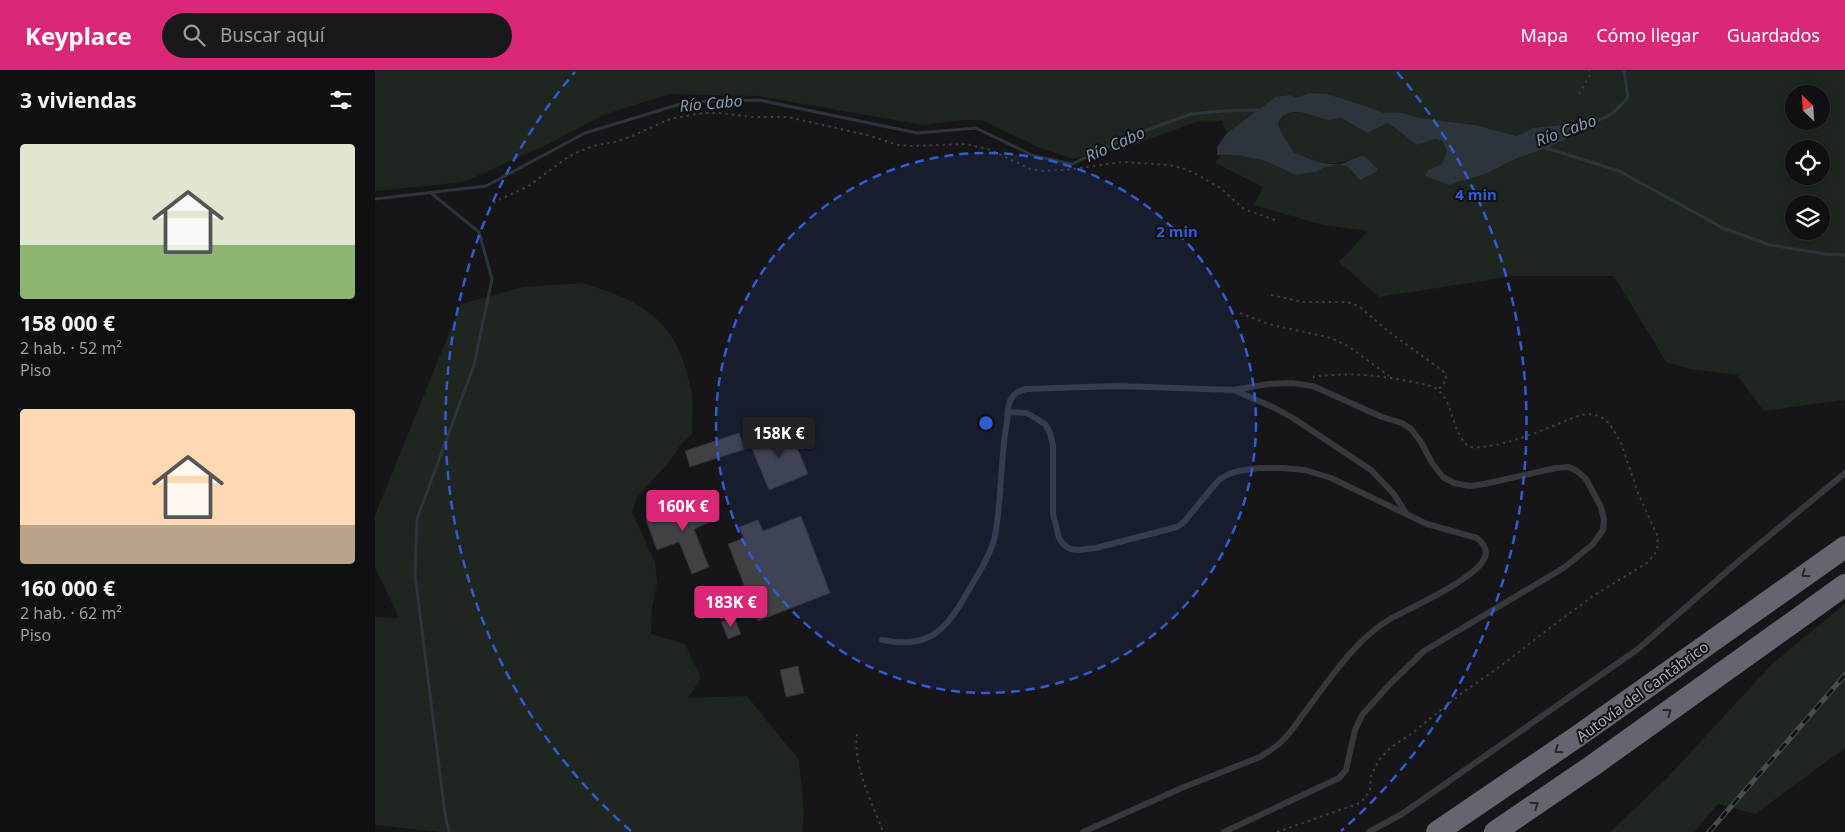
<!DOCTYPE html>
<html lang="es">
<head>
<meta charset="utf-8">
<style>
  body { margin:0; font-family:"Noto Sans",sans-serif; background:#19191b; color:#f1f3f6; height:100vh; display:flex; flex-direction:column; font-size:19px; white-space:nowrap }
  * { box-sizing:border-box; margin:0 }
  p { font-size:16px; color:#9c9d9f }
  .icon { flex:none; width:28px; height:28px; fill:none; stroke:currentColor; stroke-width:2; stroke-linecap:round; stroke-linejoin:round }
  .map { position:relative; flex:1; overflow:hidden }
  .panel { display:flex; flex-direction:column; background:#101012; width:375px }
  .panel>* { flex:none }
  .needle { width:32px; rotate:335deg }
  .tools { position:absolute; left:1410px; top:15px; display:grid; gap:10px }
  .tools a { display:grid; place-items:center; width:45px; height:45px; border-radius:50%; background:#101012; box-shadow:0 2px 8px #0003,0 0 0 1px #303032; font-size:25px }
  .price { position:absolute; translate:-50% -42px; padding:0 11px; border-radius:5px; background:#db2777; color:#fff; font-size:16px; line-height:32px; filter:drop-shadow(0 1px 2px #0008) }
  .price::after { content:''; position:absolute; left:50%; top:30px; width:15px; height:11px; margin-left:-8px; background:inherit; clip-path:polygon(0 0,100% 0,50% 100%) }
  .price.current { background:#222; color:#fff }
  ul { padding:0; list-style:none }
  li { display:grid; align-content:center; gap:10px; height:265px; padding:0 20px }
  li span { display:grid; place-items:center; height:155px; border-radius:5px; color:#555 }
  li>.icon { margin-inline-start:auto }
  span .icon { width:90px; height:90px; fill:#fffc; stroke-width:1 }
  li b { font-size:21px }
  h2 { display:flex; justify-content:space-between; align-items:center; height:60px; padding:0 20px; font-size:21px }
  header { display:flex; align-items:center; gap:30px; box-sizing:border-box; height:70px; padding:0 25px; background:#db2777; color:#fff }
  header strong { font-size:24px }
  nav { display:flex; gap:28px; margin-inline-start:auto; font-size:18px }
  .search { width:350px; height:45px; background:#19191b; display:flex; align-items:center; gap:12px; box-sizing:border-box; padding:0 18px; border-radius:28px; color:#9c9d9f; font-size:19px }
  main { display:flex; flex:1; min-height:0 }
  .map>svg:first-child { display:block }
  .green { fill:#1e261f; fill-rule:evenodd }
  .water { fill:#2c353c }
  .lines { fill:none; stroke-linecap:round; stroke-linejoin:round }
  .stream { stroke:#2c353c; stroke-width:3 }
  .building { fill:#404145; stroke:#303034 }
  .path { stroke:#3d3f44; stroke-width:2; stroke-dasharray:2.5 4; stroke-linecap:butt }
  .lane { stroke:#37383d; stroke-width:6 }
  .highway { stroke:#63666e; stroke-width:22 }
  .rail-casing { stroke:#4a4c52; stroke-width:5 }
  .rail { stroke:#111113; stroke-width:3; stroke-dasharray:9; stroke-linecap:butt }
  .oneway { stroke:#26262a }
  .ring { fill:none; stroke:#325cd3; stroke-width:2.5; stroke-dasharray:9 6 }
  .labels { text-anchor:middle; dominant-baseline:central; stroke-width:4; stroke-linejoin:round; paint-order:stroke }
  .street-label { font-size:15px; fill:#a8adb8; stroke:#111113 }
  .water-label { font-size:16px; font-style:italic; fill:#7f9bb3; stroke:#111113 }
  .centre { fill:#325cd3; stroke:#111113; stroke-width:2.5 }
  .ring-label { font-size:15px; text-anchor:middle; font-weight:bold; fill:#325cd3; stroke:#111113; stroke-width:4; stroke-linejoin:round; paint-order:stroke }
</style>
</head>
<body>
<header>
<strong>Keyplace</strong>
<div class="search"><svg class="icon" aria-label="search" viewBox="0 0 24 24"><circle cx="10" cy="10" r="6"/><path d="M15 15l6 6"/></svg>Buscar aquí</div>
<nav><a>Mapa</a><a>Cómo llegar</a><a>Guardados</a></nav>
</header>
<main>
<section class="panel">
<h2>3 viviendas<svg class="icon" aria-label="filters" viewBox="0 0 24 24"><path d="M4 7h16M4 17h16"/><circle cx="9" cy="7" r="2"/><circle cx="15" cy="17" r="2"/></svg></h2>
<ul>
<li><span style="background:linear-gradient(#dfe7d0 65%,#8fb573 0)"><svg class="icon" aria-label="home" viewBox="0 0 24 24"><path d="M3 11l9-7 9 7M6 9v11h12V9"/></svg></span><div><b>158 000 €</b><p>2 hab. · 52 m²</p><p>Piso</p></div></li>
<li><span style="background:linear-gradient(#ffd9b3 75%,#b9a48a 0)"><svg class="icon" aria-label="home" viewBox="0 0 24 24"><path d="M3 11l9-7 9 7M6 9v11h12V9"/></svg></span><div><b>160 000 €</b><p>2 hab. · 62 m²</p><p>Piso</p></div></li>
</ul>
</section>
<div class="map">
<svg width="1470" height="762" viewBox="0 0 1470 762">
  <rect width="100%" height="100%" fill="#161618"/>
  <path class="green" d="M0 0H1470V331L1468 330 1389 341 1362 305 1315 299 1291 292 1239 206H1139L1004 227 964 192 993 161 948 155 879 135 888 117 840 93 845 86 861 85 888 90 921 105 941 102 950 97 961 95 972 96 985 109 982 86C961 100 939 91 918 82 914 69 906 69 903 54 915 32 936 47 954 50 957 50 962 48 965 48L992 63 1013 53 1042 75 1060 69 1067 71 1072 81 1067 94 1053 100H1118L1135 91 1159 83 1190 68 1185 55 1158 58 1142 66 1100 55 1044 48 1028 43H1009L991 36 952 24 934 23 920 28 900 27 852 63 847 51 821 52 747 79 697 89 663 77 606 50H586L548 55 382 26 295 24 231 44 169 76 89 112 0 121ZM1419 24H1446V51H1419ZM1419 79H1446V106H1419ZM1419 134H1446V161H1419Z
    M208 213C261 230 297 245 312 303 313 310 316 318 317 325 318 338 317 351 317 364L307 373 294 392 262 427 257 442 280 492 282 513 277 539 276 564 310 574 326 608 313 628 372 626 424 690 429 743 427 762H65L0 755V547L24 548 0 497V445L86 234 149 217Z
    M1470 534V678L1380 744 1343 734 1319 762H1235L1292 708 1398 593Z"/>
  <path class="water" d="M934 23 952 24 991 36 1009 43H1028L1044 48 1100 55 1142 66 1158 58 1185 55 1205 56C1193 75 1156 82 1136 91 1130 93 1124 98 1118 100 1104 107 1088 110 1074 115L1050 106 1053 100 1067 94 1072 81 1067 71 1060 69 1042 75 1013 53 992 63 966 48C962 48 957 50 954 50 936 47 915 32 903 53 906 68 914 70 918 82 932 88 950 96 966 94 974 92 980 86 989 86L1003 99 1001 102 985 110 972 96 961 95 950 97 941 102 921 105 888 90 861 85H842V77L852 63 900 27 915 25 920 28Z"/>
  <g class="lines">
    <path class="stream" d="M1201 57C1228 48 1234 51 1253 27L1249 0
      M1168 77 1244 101 1348 158 1395 175 1450 184 1470 185
      M57 124 104 162 117 209 99 295 42 449 40 504 70 744 74 762
      M0 129 111 116 210 63 312 32 384 30 542 63 601 58 659 86 697 94 758 65 816 44 847 41 884 40"/>
  </g>
  <path class="building" d="M414 358 433 404 394 420 375 374Z
    M364 363 370 379 315 397 310 381Z
    M329 428 338 451 319 459 334 497 317 504 304 472 282 480 271 450Z
    M426 446 455 523 383 551 353 474 369 468 364 457 383 450 388 461Z
    M359 547 366 564 353 569 346 552Z
    M423 596 429 623 411 627 405 600Z"/>
  <g class="lines">
    <path class="path" d="M1204 24 1215 5 1214 0
      M114 138 121 131 152 117 193 87 205 81 222 75 240 72 257 66 295 49 328 43H345L379 47H413L492 65 523 75 537 76 591 74 616 80 655 99 667 101 690 100 747 92 794 95 808 98 823 105 844 117 869 139 900 150
      M896 225 928 232H972L984 236 1014 262 1068 301 1072 309 1063 320
      M865 243 893 254 956 268 973 276 1014 306
      M482 664C478 697 497 732 508 762
      M902 762 985 733 990 728 995 719 996 706 1004 690 1015 678 1036 664 1087 623 1127 595 1176 557 1218 526 1272 493 1280 484 1283 475 1282 465 1263 423 1246 373 1238 359 1231 350 1224 346 1215 344 1206 345C1176 356 1126 380 1095 377 1077 365 1080 339 1066 323 1059 315 1049 314 1038 312 1005 305 972 302 938 307"/>
    <path class="lane" d="M861 321 900 338 918 348 996 400 1018 423 1031 443
      M633 342 652 343 670 354 675 363 678 376V444L684 468 688 474 695 479 703 480 721 478 802 457 809 452 836 419 845 409 854 404 863 401 884 398H907L930 400 956 408 1052 454 1102 468C1108 473 1113 479 1110 487 1103 508 1035 538 1015 549 980 570 957 606 933 638 924 649 917 662 907 671 901 677 893 682 885 687L809 717 708 762
      M507 570C548 578 567 566 588 530 599 510 615 488 620 466 627 428 625 389 632 352 633 345 632 335 636 329 639 323 644 321 651 319L743 316 859 320 893 314 917 313 938 316 1007 347 1027 353 1036 359 1046 372 1057 393 1068 407 1079 413 1095 416 1109 414 1181 398 1194 397 1202 401 1211 409 1226 437 1229 450 1228 460 1218 474 1190 497 1049 581 1015 614 987 645 980 660 971 700 964 708 849 762
      M994 762 1027 744 1263 579 1365 490 1470 403"/>
    <path class="highway" d="M1062 762 1203 666 1470 477
      M1120 762 1217 696 1470 515"/>
    <g class="rail-casing">
      <path id="rail" d="M1334 762 1470 605"/>
    </g>
    <use href="#rail" class="rail"/>
  </g>
  <defs><path id="oneway-chevron" d="M-2-3.5L2.5 0L-2 3.5" fill="none" stroke-width="1.6" stroke-linecap="round" stroke-linejoin="round" transform="scale(1.25)"/></defs>
  <g class="oneway">
    <use href="#oneway-chevron" transform="translate(1430 504) rotate(145)"/>
    <use href="#oneway-chevron" transform="translate(1293 642) rotate(-36)"/>
    <use href="#oneway-chevron" transform="translate(1183 680) rotate(146)"/>
    <use href="#oneway-chevron" transform="translate(1160 735) rotate(-34)"/>
  </g>
  <circle cx="611" cy="353" r="270" fill="#325cd3" fill-opacity=".12"/>
  <g class="ring">
    <circle cx="611" cy="353" r="270"/>
    <path d="M256 761A541 541 0 0 1 200 2M1022 2A541 541 0 0 1 966 761"/>
  </g>
  <g class="labels">
    <g class="street-label">
      <text transform="translate(1267 621) rotate(-36)">Autovía del Cantábrico</text>
    </g>
    <g class="water-label">
      <text transform="translate(336 33) rotate(-5)">Río Cabo</text>
      <text transform="translate(1191 60) rotate(-20)">Río Cabo</text>
      <text transform="translate(740 74) rotate(-24)">Río Cabo</text>
    </g>
  </g>
  <circle cx="611" cy="353" r="8" class="centre"/>
  <g class="ring-label">
    <text x="1101" y="130">4 min</text>
    <text x="802" y="167">2 min</text>
  </g>
</svg>
<div class="tools">
<a><svg class="needle" viewBox="-14 -14 28 28"><path d="M0-13l5 13h-10z" fill="#e53935"/><path d="M0 13l5-13h-10z" fill="#9c9d9f"/></svg></a>
<a><svg class="icon" aria-label="locate" viewBox="0 0 24 24"><circle cx="12" cy="12" r="6"/><path d="M12 2v4M12 18v4M2 12h4M18 12h4"/></svg></a>
<a><svg class="icon" aria-label="layers" viewBox="0 0 24 24"><path d="M12 4l9 5-9 5-9-5zM3 14l9 5 9-5"/></svg></a>
</div>
<b class="price current" style="left:404px;top:389px">158K €</b>
<b class="price" style="left:308px;top:462px">160K €</b>
<b class="price" style="left:356px;top:558px">183K €</b>
</div>
</main>
</body>
</html>
